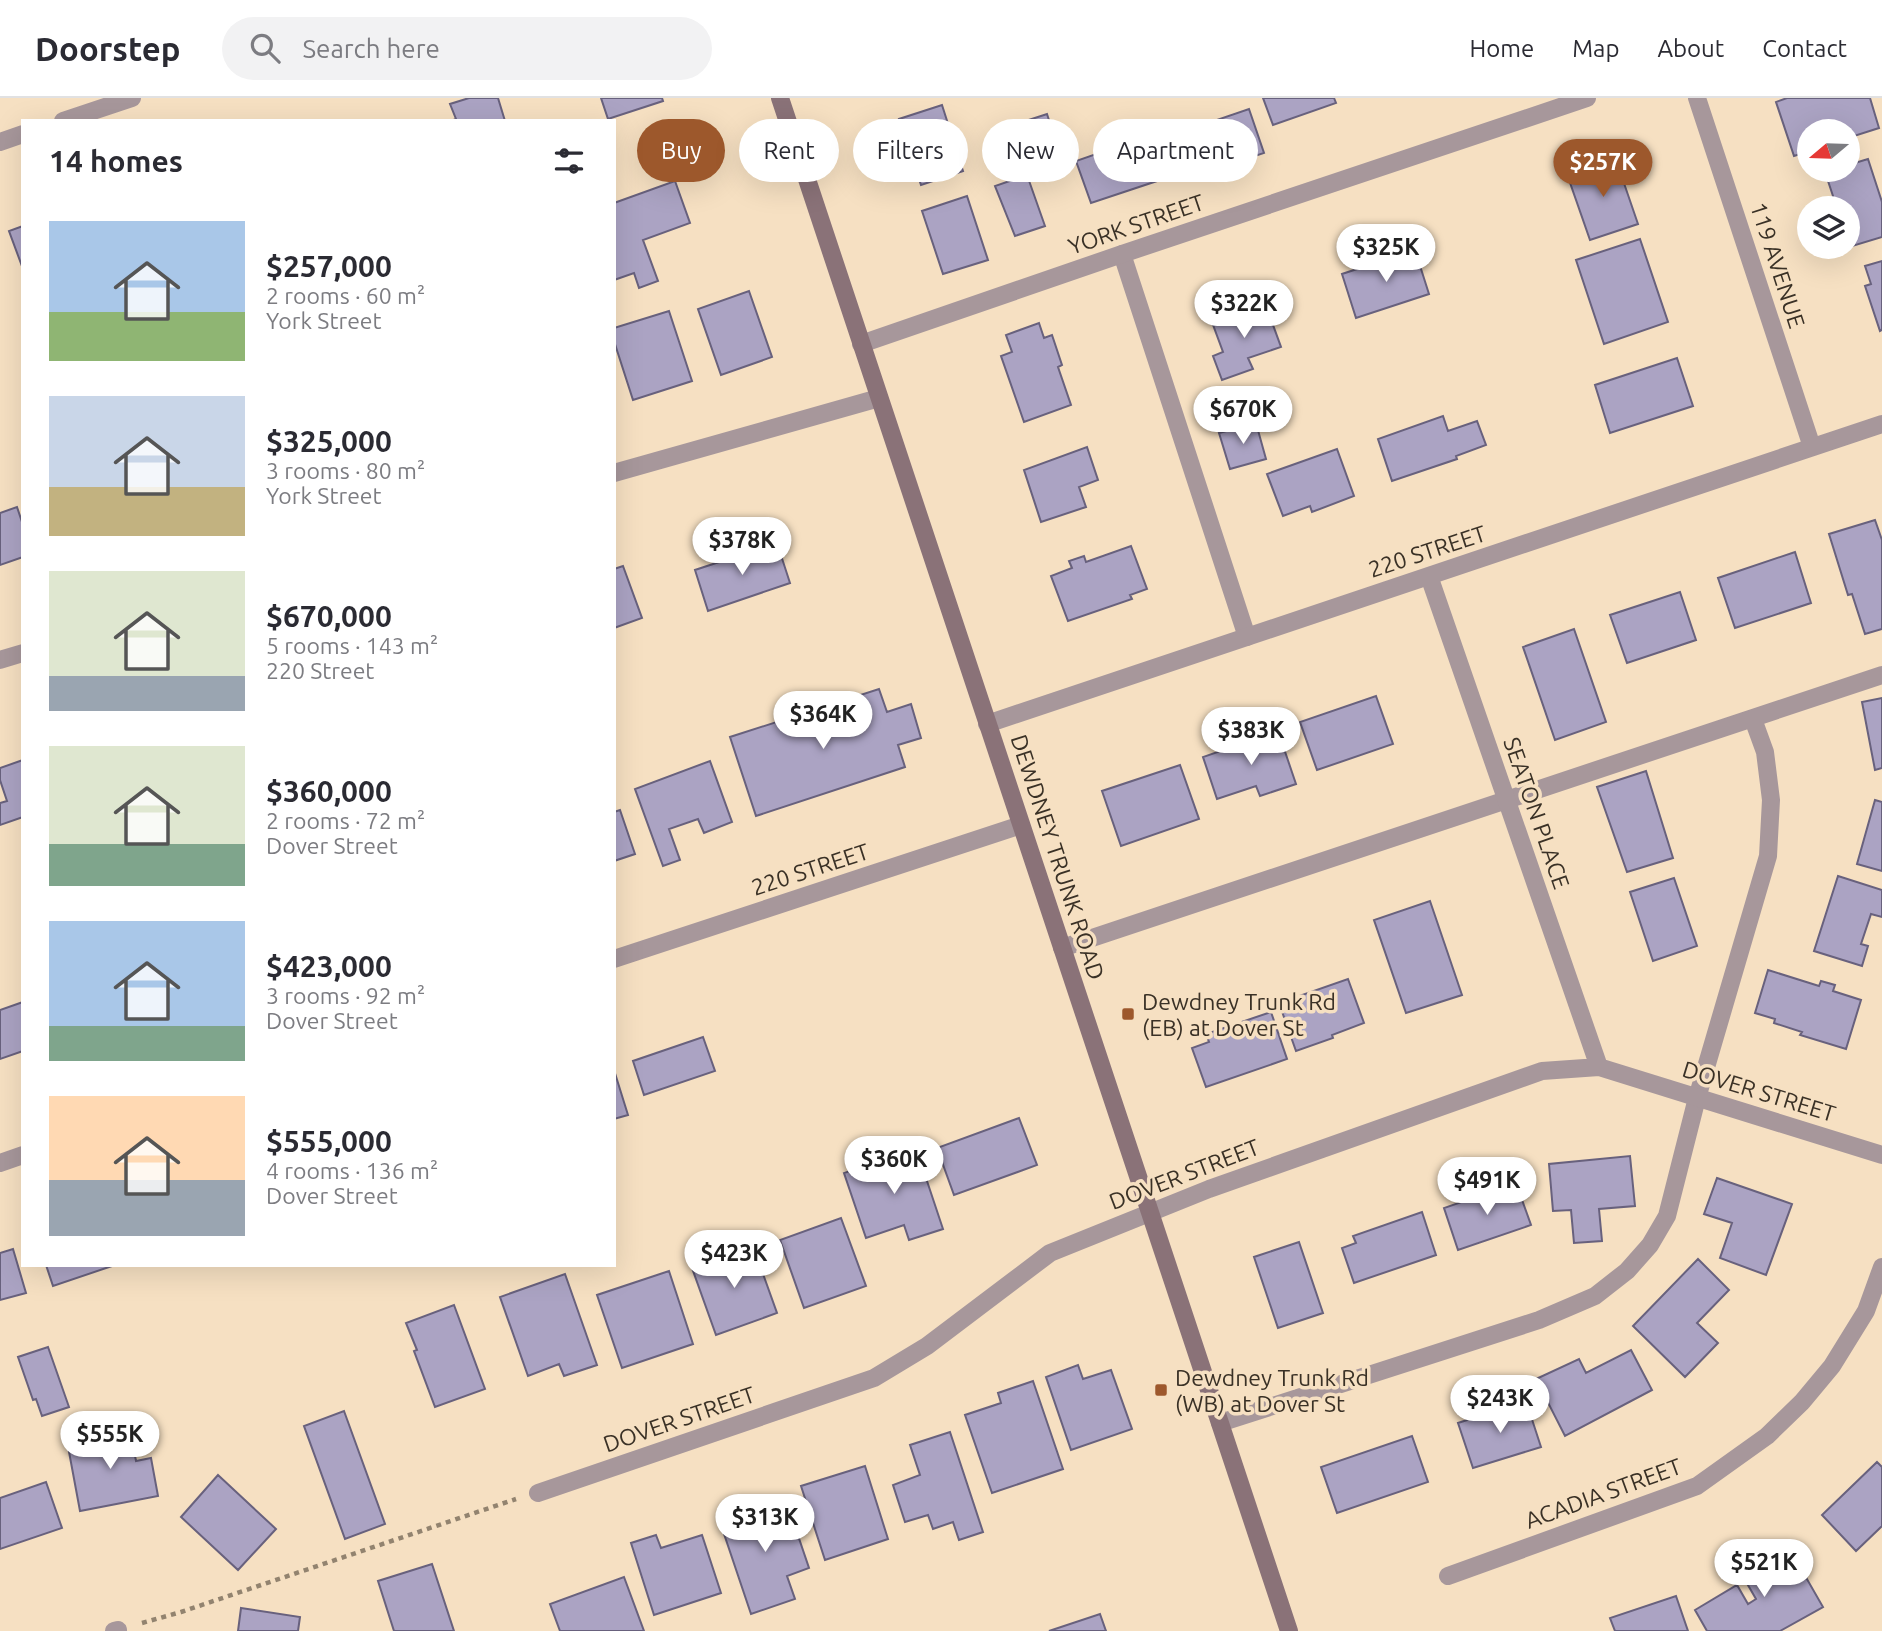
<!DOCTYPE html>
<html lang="en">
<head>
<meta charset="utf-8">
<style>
  body { margin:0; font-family:Ubuntu,sans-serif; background:#f2f2f3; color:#2b2b33; height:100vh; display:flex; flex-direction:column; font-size:26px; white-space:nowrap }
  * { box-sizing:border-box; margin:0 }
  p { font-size:23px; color:#7c7c81 }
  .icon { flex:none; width:38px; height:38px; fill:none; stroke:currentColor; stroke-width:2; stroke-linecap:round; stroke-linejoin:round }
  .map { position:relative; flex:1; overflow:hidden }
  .details { position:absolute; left:21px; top:21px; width:595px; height:1148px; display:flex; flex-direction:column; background:#fff; border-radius:0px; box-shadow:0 7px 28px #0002 }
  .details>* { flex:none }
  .hud { position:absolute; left:637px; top:21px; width:665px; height:63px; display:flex; gap:14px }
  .needle { width:46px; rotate:251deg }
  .tools { position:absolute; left:1797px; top:21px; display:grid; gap:14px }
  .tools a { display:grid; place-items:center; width:63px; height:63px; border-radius:50%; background:#fff; box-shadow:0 7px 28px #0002; font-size:35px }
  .price { position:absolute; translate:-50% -60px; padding:0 16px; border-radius:24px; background:#fff; color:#222; font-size:23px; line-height:46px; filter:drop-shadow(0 2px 4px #0008) }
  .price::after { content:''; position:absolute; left:50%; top:42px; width:21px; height:16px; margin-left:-10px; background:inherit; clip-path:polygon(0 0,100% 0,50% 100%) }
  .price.current { background:#9d582c; color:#fff }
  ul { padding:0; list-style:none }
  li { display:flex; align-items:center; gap:21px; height:175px; padding:0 28px }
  li span { display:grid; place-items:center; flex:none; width:196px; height:140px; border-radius:0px; color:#555 }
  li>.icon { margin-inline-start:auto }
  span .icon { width:84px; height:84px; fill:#fffc; stroke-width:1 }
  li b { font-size:30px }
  h2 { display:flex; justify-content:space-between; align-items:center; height:84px; padding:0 28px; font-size:30px }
  .pill { padding:0 24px; border-radius:32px; background:#fff; box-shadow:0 7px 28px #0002; font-size:24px; line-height:63px }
  .pill.current { background:#9d582c; color:#fff }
  header { display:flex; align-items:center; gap:42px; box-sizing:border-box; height:98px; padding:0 35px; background:#fff; border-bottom:2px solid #e1e1e2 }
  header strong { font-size:33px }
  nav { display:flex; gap:38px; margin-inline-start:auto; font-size:24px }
  .search { width:490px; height:63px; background:#f2f2f3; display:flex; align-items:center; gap:18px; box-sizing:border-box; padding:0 24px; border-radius:38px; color:#7c7c81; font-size:26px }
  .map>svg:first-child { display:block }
  .building { fill:#aba3c3; stroke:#68617d; stroke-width:2 }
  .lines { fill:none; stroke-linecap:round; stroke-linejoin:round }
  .path { stroke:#92836f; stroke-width:4.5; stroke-dasharray:5 5; stroke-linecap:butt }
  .lane { stroke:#a7979b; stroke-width:18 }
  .street { stroke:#a7979b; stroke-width:18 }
  .secondary { stroke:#8a7278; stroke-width:18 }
  .poi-dot { fill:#9d582c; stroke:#f6e0c2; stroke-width:2.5 }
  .labels { text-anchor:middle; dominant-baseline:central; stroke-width:7; stroke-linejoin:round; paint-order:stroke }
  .street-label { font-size:23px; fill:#3a3126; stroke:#f6e0c2 }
  .poi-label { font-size:23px; fill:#3a3126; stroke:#f6e0c2; text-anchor:start }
</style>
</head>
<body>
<header>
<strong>Doorstep</strong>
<div class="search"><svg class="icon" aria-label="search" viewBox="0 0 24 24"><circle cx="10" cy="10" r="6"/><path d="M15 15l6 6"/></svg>Search here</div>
<nav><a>Home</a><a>Map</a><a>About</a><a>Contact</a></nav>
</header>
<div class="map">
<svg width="1882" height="1533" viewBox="0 0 1882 1533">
  <rect width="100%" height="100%" fill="#f6e0c2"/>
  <path class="building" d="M469 0H498L505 23H451L456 21 450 6Z
    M601 0H662L663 3 608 21Z
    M1263 0H1334L1336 5 1273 27Z
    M1787 0H1870L1879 30 1848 40V33H1810V53L1794 58 1776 4Z
    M942 7 963 73 921 87 899 21Z
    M1249 11 1264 55 1214 72 1199 28Z
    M1047 16 1060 56 1021 69 1007 29Z
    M1142 40 1157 83 1091 105 1076 63Z
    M1615 59 1638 126 1590 142 1567 76Z
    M1868 61 1882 104V139L1849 149 1848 110H1837L1825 74 1848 72V67Z
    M1027 77 1045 128 1015 138 995 88Z
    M675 83 690 125 643 142 658 183 639 190 634 175 614 182V105Z
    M967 98 988 162 943 176 922 113Z
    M23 128V171L9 133Z
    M1640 141 1668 224 1604 246 1576 162Z
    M1415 152 1429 196 1356 220 1342 176Z
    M1882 163V232L1880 233 1865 188 1871 186 1865 168Z
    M749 193 772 259 721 277 698 211Z
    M1265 205 1281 249 1248 260 1253 271 1222 282 1213 258 1223 254 1212 224Z
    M669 213 692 283 633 302 614 243V230Z
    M1039 225 1044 240 1052 237 1062 267 1058 269 1071 307 1024 324 1001 258 1012 254 1006 237Z
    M1677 260 1693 308 1610 335 1595 287Z
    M1443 318 1448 333 1477 323 1486 347 1456 358 1457 361 1392 383 1378 341Z
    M1256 325 1266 361 1230 371 1219 335Z
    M1087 349 1098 382 1079 389 1086 409 1041 424 1024 372Z
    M1337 351 1354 398 1312 414 1310 408 1283 418 1267 376Z
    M17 409 23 427V459L0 467V415Z
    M1875 422 1882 442V531L1865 536 1852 496 1848 497 1829 436Z
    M777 445 790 485 708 513 695 472Z
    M1131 448 1147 491 1130 497 1132 501 1068 523 1051 478 1072 470 1069 463 1084 458 1086 464Z
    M1795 454 1811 505 1735 530 1718 480Z
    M623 468 642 520 614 530V471Z
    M1680 494 1696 542 1627 565 1610 517Z
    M1574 531 1606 624 1555 642 1523 549Z
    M879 591 887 614 911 606 921 640 898 647 905 669 756 718 730 639Z
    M1376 598 1393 646 1317 672 1300 624Z
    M1882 600V670L1875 672 1862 604Z
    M1278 633 1296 686 1260 698 1256 688 1217 701 1203 659Z
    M23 662V719L0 727V705L7 703 0 682V670Z
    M710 663 732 724 704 735 698 721 669 731 680 762 663 768 635 691Z
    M1180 667 1199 721 1121 748 1102 693Z
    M1646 673 1673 760 1627 774 1597 689Z
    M1875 702 1882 704V773L1857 766Z
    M620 712 635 756 614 763V714Z
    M1838 778 1882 792V819L1871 816 1861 846 1868 848 1862 868 1814 853Z
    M1674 780 1697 848 1653 863 1630 794Z
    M1430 803 1462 897 1406 915 1374 822Z
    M1768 872 1819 888 1821 883 1835 887 1833 893 1861 902 1846 951 1800 937 1802 934 1774 925 1775 921 1755 915Z
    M1348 881 1364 925 1332 937 1333 940 1296 953 1279 905Z
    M23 904V953L0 961V912Z
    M1271 914 1287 961 1206 989 1192 950 1209 944 1206 936Z
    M703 939 715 973 644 997 633 963Z
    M614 972 628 1017 614 1021Z
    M1019 1020 1037 1067 954 1097 937 1050Z
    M916 1050 943 1131 909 1142 904 1127 866 1140 844 1075Z
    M1630 1058 1635 1108 1599 1111 1602 1143 1574 1145 1571 1112 1553 1113 1549 1066Z
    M1717 1080 1792 1106 1766 1177 1720 1160 1732 1125 1704 1116Z
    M1516 1085 1531 1127 1458 1152 1444 1110Z
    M1422 1114 1436 1157 1354 1185 1342 1150 1356 1145 1353 1138Z
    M841 1120 866 1188 804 1210 780 1142Z
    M1299 1144 1323 1215 1278 1230 1254 1159Z
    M753 1148 777 1215 716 1237 692 1170Z
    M13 1151 26 1195 0 1202V1155Z
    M1698 1161 1729 1192 1697 1225 1718 1245 1685 1279 1633 1228Z
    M46 1167H115L53 1188Z
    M669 1173 693 1246 622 1270 597 1197Z
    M565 1176 597 1267 564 1278 559 1266 528 1278 500 1199Z
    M454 1207 485 1291 435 1309 414 1253 417 1252 406 1225Z
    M48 1249 69 1309 42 1318 36 1301 33 1302 18 1259Z
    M1631 1252 1652 1292 1565 1338 1536 1281 1579 1261 1586 1275Z
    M1078 1267 1083 1281 1111 1272 1132 1331 1071 1352 1046 1279Z
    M1033 1283 1063 1371 992 1395 965 1317 1001 1305 998 1295Z
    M1526 1303 1541 1349 1473 1370 1458 1325Z
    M344 1313 385 1426 345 1441 304 1328Z
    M130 1331 136 1363 151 1360 158 1398 80 1413 67 1343Z
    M950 1334 983 1434 959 1442 953 1424 933 1431 928 1417 905 1424 893 1387 920 1377 910 1347Z
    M1412 1338 1428 1384 1337 1415 1321 1369Z
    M1877 1364 1882 1369V1428L1856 1453 1822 1417Z
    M865 1368 888 1441 825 1462 801 1388Z
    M218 1377 276 1431 238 1472 181 1419Z
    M46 1384 62 1430 0 1451V1400Z
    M786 1402 809 1470 787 1478 795 1501 751 1516 720 1424Z
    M656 1437 661 1450 702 1437 721 1495 654 1517 631 1445Z
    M1788 1448 1823 1509 1780 1533H1707L1695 1512 1737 1487 1748 1506 1756 1501 1741 1475Z
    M432 1466 454 1533H394L378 1483Z
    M624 1479 644 1533H560L550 1506Z
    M1676 1498 1688 1533H1615L1610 1520Z
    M241 1510 300 1519 298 1533H238Z
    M1100 1516 1106 1533H1049Z"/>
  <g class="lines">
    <path class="path" d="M142 1525 181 1514 516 1401"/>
    <path class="lane" d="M1122 156 1247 539
      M1062 850 1882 577
      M1220 1325 1539 1222 1595 1198 1627 1173 1650 1147 1667 1118 1697 1000 1768 758 1771 702 1765 654 1753 621"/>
    <path class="street" d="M1697 0 1812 349
      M63 23 132 0
      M0 44 23 36
      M861 246 1122 156 1587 0
      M614 375 879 300
      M1429 478 1599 969
      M0 562 23 555
      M987 626 1882 326
      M614 861 1021 727
      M0 1065 23 1057
      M538 1395 874 1280 927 1248 1050 1155 1209 1091 1542 973 1599 969 1882 1057
      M1448 1478 1697 1388 1767 1338 1802 1304 1832 1268 1866 1213 1882 1169
      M114 1533 118 1532"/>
    <path class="secondary" d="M780 0 1289 1533"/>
  </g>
  <g class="poi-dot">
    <rect x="1121" y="909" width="14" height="14" rx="3.5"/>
    <rect x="1154" y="1285" width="14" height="14" rx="3.5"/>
  </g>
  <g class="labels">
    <g class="street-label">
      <text transform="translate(1136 126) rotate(-19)">YORK STREET</text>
      <text transform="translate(1778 167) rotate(72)">119 AVENUE</text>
      <text transform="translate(1427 453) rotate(-18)">220 STREET</text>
      <text transform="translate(1537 715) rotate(71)">SEATON PLACE</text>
      <text transform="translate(1058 759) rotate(72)">DEWDNEY TRUNK ROAD</text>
      <text transform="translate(810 771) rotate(-18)">220 STREET</text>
      <text transform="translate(1759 993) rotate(17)">DOVER STREET</text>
      <text transform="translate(1184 1076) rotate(-21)">DOVER STREET</text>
      <text transform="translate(679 1321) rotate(-19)">DOVER STREET</text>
      <text transform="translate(1603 1395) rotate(-20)">ACADIA STREET</text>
    </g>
    <g class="poi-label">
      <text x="1142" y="903">Dewdney Trunk Rd<tspan x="1142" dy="26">(EB) at Dover St</tspan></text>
      <text x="1175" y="1279">Dewdney Trunk Rd<tspan x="1175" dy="26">(WB) at Dover St</tspan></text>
    </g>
  </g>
</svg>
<div class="tools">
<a><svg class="needle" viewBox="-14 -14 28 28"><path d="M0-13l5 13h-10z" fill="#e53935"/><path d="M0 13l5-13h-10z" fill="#7c7c81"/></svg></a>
<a><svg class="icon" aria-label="layers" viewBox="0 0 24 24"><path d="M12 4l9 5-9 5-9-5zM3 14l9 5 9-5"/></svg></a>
</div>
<b class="price current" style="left:1603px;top:101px">$257K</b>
<b class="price" style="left:1386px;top:186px">$325K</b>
<b class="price" style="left:1244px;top:242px">$322K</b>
<b class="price" style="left:1243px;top:348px">$670K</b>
<b class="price" style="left:742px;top:479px">$378K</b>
<b class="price" style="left:823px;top:653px">$364K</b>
<b class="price" style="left:1251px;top:669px">$383K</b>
<b class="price" style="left:894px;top:1098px">$360K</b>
<b class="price" style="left:1487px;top:1119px">$491K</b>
<b class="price" style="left:734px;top:1192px">$423K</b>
<b class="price" style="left:1500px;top:1337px">$243K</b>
<b class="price" style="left:110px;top:1373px">$555K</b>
<b class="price" style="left:765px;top:1456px">$313K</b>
<b class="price" style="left:1764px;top:1501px">$521K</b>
<div class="hud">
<a class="pill current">Buy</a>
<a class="pill">Rent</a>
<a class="pill">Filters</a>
<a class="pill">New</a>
<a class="pill">Apartment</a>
</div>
<section class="details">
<h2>14 homes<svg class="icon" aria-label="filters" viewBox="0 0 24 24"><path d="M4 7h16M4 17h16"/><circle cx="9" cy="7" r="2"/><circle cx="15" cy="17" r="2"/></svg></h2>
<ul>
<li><span style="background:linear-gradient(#a9c7e8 65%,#8fb573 0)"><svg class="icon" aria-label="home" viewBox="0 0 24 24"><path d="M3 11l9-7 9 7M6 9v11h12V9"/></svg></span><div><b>$257,000</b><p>2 rooms · 60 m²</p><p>York Street</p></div></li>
<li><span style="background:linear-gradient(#c9d6e8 65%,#c2b280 0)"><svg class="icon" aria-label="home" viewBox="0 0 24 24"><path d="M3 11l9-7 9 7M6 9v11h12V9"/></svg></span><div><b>$325,000</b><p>3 rooms · 80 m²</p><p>York Street</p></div></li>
<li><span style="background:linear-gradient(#dfe7d0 75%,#9aa5b1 0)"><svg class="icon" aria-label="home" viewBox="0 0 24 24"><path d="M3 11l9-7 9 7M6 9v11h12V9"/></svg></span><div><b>$670,000</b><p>5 rooms · 143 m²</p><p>220 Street</p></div></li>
<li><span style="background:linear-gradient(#dfe7d0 70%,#7fa58c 0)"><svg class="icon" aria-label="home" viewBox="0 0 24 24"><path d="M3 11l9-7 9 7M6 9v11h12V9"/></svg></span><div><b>$360,000</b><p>2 rooms · 72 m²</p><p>Dover Street</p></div></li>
<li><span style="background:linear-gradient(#a9c7e8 75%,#7fa58c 0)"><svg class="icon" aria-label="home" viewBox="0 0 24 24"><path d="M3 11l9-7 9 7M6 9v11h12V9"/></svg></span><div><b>$423,000</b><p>3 rooms · 92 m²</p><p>Dover Street</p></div></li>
<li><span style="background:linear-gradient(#ffd9b3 60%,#9aa5b1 0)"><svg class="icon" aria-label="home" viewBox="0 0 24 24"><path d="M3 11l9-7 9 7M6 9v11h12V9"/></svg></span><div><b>$555,000</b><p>4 rooms · 136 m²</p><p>Dover Street</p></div></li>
</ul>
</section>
</div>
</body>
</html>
